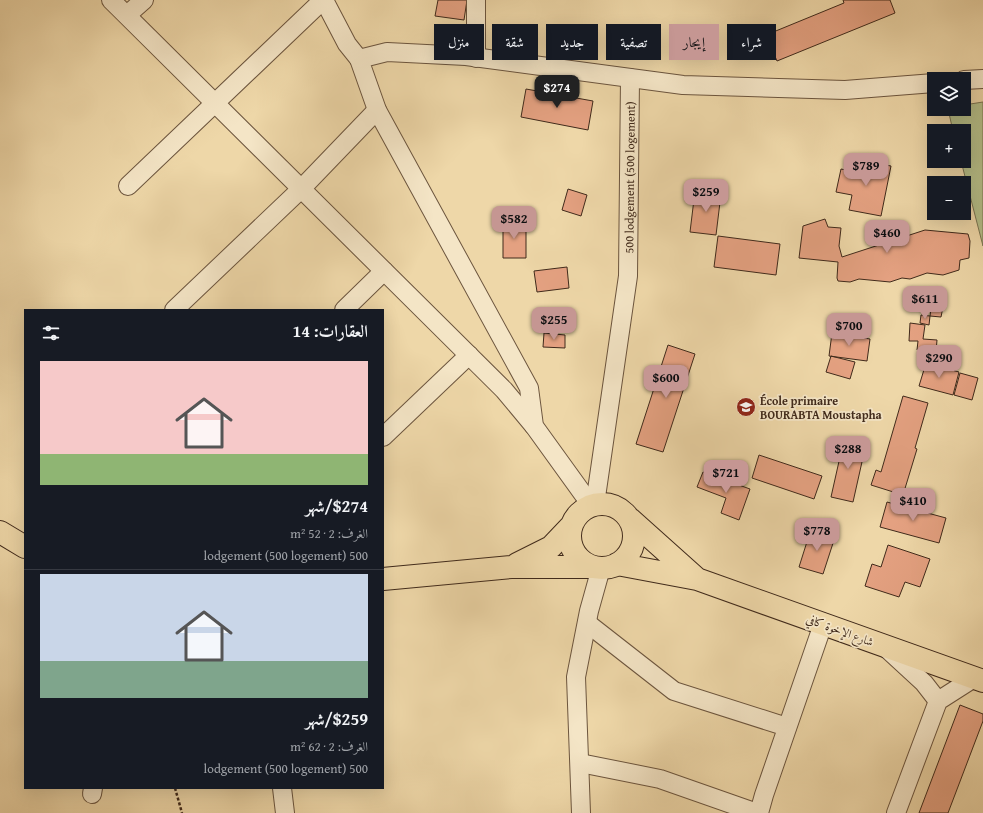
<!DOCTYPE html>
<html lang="ar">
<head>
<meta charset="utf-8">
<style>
  body { margin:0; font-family:"Gentium Book Plus",Amiri,serif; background:#20242c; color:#f1f3f6; direction:rtl; height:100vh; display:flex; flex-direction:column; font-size:15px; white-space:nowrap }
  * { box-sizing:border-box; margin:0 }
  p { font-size:13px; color:#9ea1a6 }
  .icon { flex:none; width:22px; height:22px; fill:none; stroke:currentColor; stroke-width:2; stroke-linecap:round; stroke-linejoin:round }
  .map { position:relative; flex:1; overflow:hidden; direction:ltr }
  .side { position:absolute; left:24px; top:309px; width:360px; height:480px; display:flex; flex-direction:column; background:#171b24; border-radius:0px; box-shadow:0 4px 16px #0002; direction:rtl }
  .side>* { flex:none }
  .top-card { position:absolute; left:396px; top:24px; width:380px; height:36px; direction:rtl; display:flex; gap:8px }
  .buttons { position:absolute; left:927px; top:72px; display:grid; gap:8px }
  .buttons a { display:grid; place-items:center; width:44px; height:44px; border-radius:0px; background:#171b24; box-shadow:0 4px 16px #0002; font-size:20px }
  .price { position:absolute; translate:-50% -34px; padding:0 9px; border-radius:8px; background:#c59692; color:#111; font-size:13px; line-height:26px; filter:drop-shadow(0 1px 2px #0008) }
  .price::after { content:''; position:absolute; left:50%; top:24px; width:12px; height:9px; margin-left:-6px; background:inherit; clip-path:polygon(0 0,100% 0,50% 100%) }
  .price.active { background:#222; color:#fff }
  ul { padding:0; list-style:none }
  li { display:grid; align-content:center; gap:8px; height:212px; padding:0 16px }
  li+li { border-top:1px solid #363941 }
  li span { display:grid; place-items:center; height:124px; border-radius:0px; color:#555 }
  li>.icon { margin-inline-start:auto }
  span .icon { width:72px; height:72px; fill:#fffc; stroke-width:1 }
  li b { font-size:17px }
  h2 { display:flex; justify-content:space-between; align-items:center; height:48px; padding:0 16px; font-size:17px }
  .tag { padding:0 14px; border-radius:0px; background:#171b24; box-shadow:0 4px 16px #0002; font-size:14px; line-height:36px }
  .tag.active { background:#c59692; color:#111 }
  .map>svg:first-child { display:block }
  .green { fill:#b5bf8a; stroke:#7a7452 }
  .building { fill:#e4a181; stroke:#402a1b }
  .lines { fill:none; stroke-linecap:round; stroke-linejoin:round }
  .minor-casing { stroke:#6c553e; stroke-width:20 }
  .major-casing { stroke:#402a1b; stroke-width:24 }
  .path { stroke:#402a1b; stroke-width:2.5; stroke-dasharray:3 2; stroke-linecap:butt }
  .minor { stroke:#f4e5c6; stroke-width:18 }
  .major { stroke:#eed7a8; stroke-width:22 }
  .labels { text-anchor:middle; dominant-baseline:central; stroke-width:3.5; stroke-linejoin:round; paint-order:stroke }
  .street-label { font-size:12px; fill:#402a1b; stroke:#f4e5c6 }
  .poi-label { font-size:12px; font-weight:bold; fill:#402a1b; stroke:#f4e5c6; text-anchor:start }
</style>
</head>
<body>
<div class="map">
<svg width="983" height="813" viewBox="0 0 983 813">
  <rect width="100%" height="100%" fill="#eed7a8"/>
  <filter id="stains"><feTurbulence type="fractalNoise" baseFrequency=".005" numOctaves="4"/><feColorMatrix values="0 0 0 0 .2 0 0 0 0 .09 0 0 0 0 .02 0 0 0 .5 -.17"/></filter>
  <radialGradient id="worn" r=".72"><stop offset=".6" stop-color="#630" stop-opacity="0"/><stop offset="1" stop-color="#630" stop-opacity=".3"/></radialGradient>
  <path class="green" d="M983 102V246L961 161H964V131H953L948 109H964V105Z"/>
  <path class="building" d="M438 0H467L464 20 435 16Z
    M843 0H890L895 13 777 61 766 35 844 3Z
    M526 89 593 101 588 130 521 117Z
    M858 160 891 166 881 216 849 210 852 195 836 192 841 169 856 172Z
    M568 189 587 195 581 216 562 210Z
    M695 191 721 194 716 235 690 232Z
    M825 219 828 227 841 228 839 246 842 257 925 230 968 234 970 241 969 258 960 260 959 270 943 275 927 273 910 279 902 278 890 282 859 279 850 282 838 281 837 278 838 262 799 258 803 226Z
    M503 223H526V258H503Z
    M718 236 780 244 776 275 714 267Z
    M567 267 569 288 537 292 534 271Z
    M932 300 944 302 941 317 930 316Z
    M921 315 930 316 929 325 920 323Z
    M910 323 925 325 923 339 937 340 936 352 917 350 918 341H909Z
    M544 333 565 335V348L543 347Z
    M832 333 870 339 867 361 829 356Z
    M668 345 695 354 663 452 636 444Z
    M831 356 855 362 850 379 826 372Z
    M926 363 959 372 953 395 919 386Z
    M960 373 978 378 972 400 954 395Z
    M903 396 928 403 915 448 917 449 903 495 871 485 876 470 881 472Z
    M844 439 866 444 853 502 831 497Z
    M759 455 822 476 814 499 752 478Z
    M703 472 750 489 739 520 721 513 726 498 697 487Z
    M887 502 946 518 939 543 880 527Z
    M811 529 835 537 823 574 799 567Z
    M888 545 930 559 920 587 905 582 899 597 865 586 872 564 881 567Z
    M960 705 983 714V721L948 813H919Z"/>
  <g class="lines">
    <g class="minor-casing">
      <g id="minor">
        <path d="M111 0 504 390 534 426"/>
        <path d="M324 0 347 44 359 59"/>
        <path d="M476 0V58"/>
        <path d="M127 15 144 0"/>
        <path d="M964 80 983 79"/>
        <path d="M128 186 323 0"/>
        <path d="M174 310 301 189 377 110"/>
        <path d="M344 310 384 271"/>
        <path d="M383 437 469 355"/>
        <path id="s1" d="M595 504 628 276 630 78"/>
        <path d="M591 505 534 426 529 388 377 110 359 59 387 52 466 56 683 85 845 90 934 83"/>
        <path d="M587 623 674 691 787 727"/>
        <path d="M886 648 924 683 938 701"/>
        <path d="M580 763 660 779 757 813"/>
        <path d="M282 788 285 813"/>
        <path d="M92 794 93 788"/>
        <path d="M581 813 576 677 589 611 601 568"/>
        <path d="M759 813 764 795 823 624"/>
        <path d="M896 813 938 701 974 678"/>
      </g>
    </g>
    <g class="major-casing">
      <path id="major" d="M570 536a32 32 0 1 1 64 0a32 32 0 1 1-64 0Z
        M630 519 697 579
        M0 532 25 547
        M517 564 551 547 570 527
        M617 564 697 579 983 681
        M383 579 511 567H592"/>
    </g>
    <path class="path" d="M175 788 182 813"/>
    <use href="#minor" class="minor"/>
    <use href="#major" class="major"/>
  </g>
  <defs>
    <g id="school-disc" transform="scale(1)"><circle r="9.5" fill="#8f2418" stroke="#f4e5c6"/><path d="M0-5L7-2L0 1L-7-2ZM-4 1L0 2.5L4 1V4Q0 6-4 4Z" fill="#fff"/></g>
  </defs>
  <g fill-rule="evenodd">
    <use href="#school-disc" x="746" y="407"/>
  </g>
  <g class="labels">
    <g class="street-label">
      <text stroke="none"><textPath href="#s1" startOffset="329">500 lodgement (500 logement)</textPath></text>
      <text transform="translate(840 630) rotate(20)">شارع الإخوة كافي</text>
    </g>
    <g class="poi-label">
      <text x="760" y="400">École primaire<tspan x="760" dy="14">BOURABTA Moustapha</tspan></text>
    </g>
  </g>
  <rect width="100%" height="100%" filter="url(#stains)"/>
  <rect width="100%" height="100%" fill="url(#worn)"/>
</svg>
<div class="buttons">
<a><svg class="icon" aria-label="layers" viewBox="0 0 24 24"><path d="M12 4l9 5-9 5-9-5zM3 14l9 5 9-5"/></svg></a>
<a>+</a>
<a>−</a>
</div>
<b class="price active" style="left:557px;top:109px">$274</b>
<b class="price" style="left:866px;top:187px">$789</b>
<b class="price" style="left:706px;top:213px">$259</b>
<b class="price" style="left:514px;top:240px">$582</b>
<b class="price" style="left:887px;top:254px">$460</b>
<b class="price" style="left:925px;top:320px">$611</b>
<b class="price" style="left:554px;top:341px">$255</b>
<b class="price" style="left:849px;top:347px">$700</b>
<b class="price" style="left:939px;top:379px">$290</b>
<b class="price" style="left:666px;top:399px">$600</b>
<b class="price" style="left:848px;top:470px">$288</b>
<b class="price" style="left:726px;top:494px">$721</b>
<b class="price" style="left:913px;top:522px">$410</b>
<b class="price" style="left:817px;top:552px">$778</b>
<div class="top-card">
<a class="tag">شراء</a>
<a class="tag active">إيجار</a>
<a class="tag">تصفية</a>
<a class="tag">جديد</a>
<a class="tag">شقة</a>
<a class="tag">منزل</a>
</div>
<section class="side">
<h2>العقارات: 14<svg class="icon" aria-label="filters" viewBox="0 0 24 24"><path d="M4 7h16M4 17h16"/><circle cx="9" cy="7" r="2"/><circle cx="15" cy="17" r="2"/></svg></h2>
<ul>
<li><span style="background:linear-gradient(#f6c9c9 75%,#8fb573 0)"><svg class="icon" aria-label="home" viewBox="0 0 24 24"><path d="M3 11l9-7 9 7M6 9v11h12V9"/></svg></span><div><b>$274/شهر</b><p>الغرف: 2 · 52 m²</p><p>500 lodgement (500 logement)</p></div></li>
<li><span style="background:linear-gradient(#c9d6e8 70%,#7fa58c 0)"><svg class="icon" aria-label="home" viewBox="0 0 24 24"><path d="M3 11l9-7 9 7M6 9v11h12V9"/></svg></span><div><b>$259/شهر</b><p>الغرف: 2 · 62 m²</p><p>500 lodgement (500 logement)</p></div></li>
</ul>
</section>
</div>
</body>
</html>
